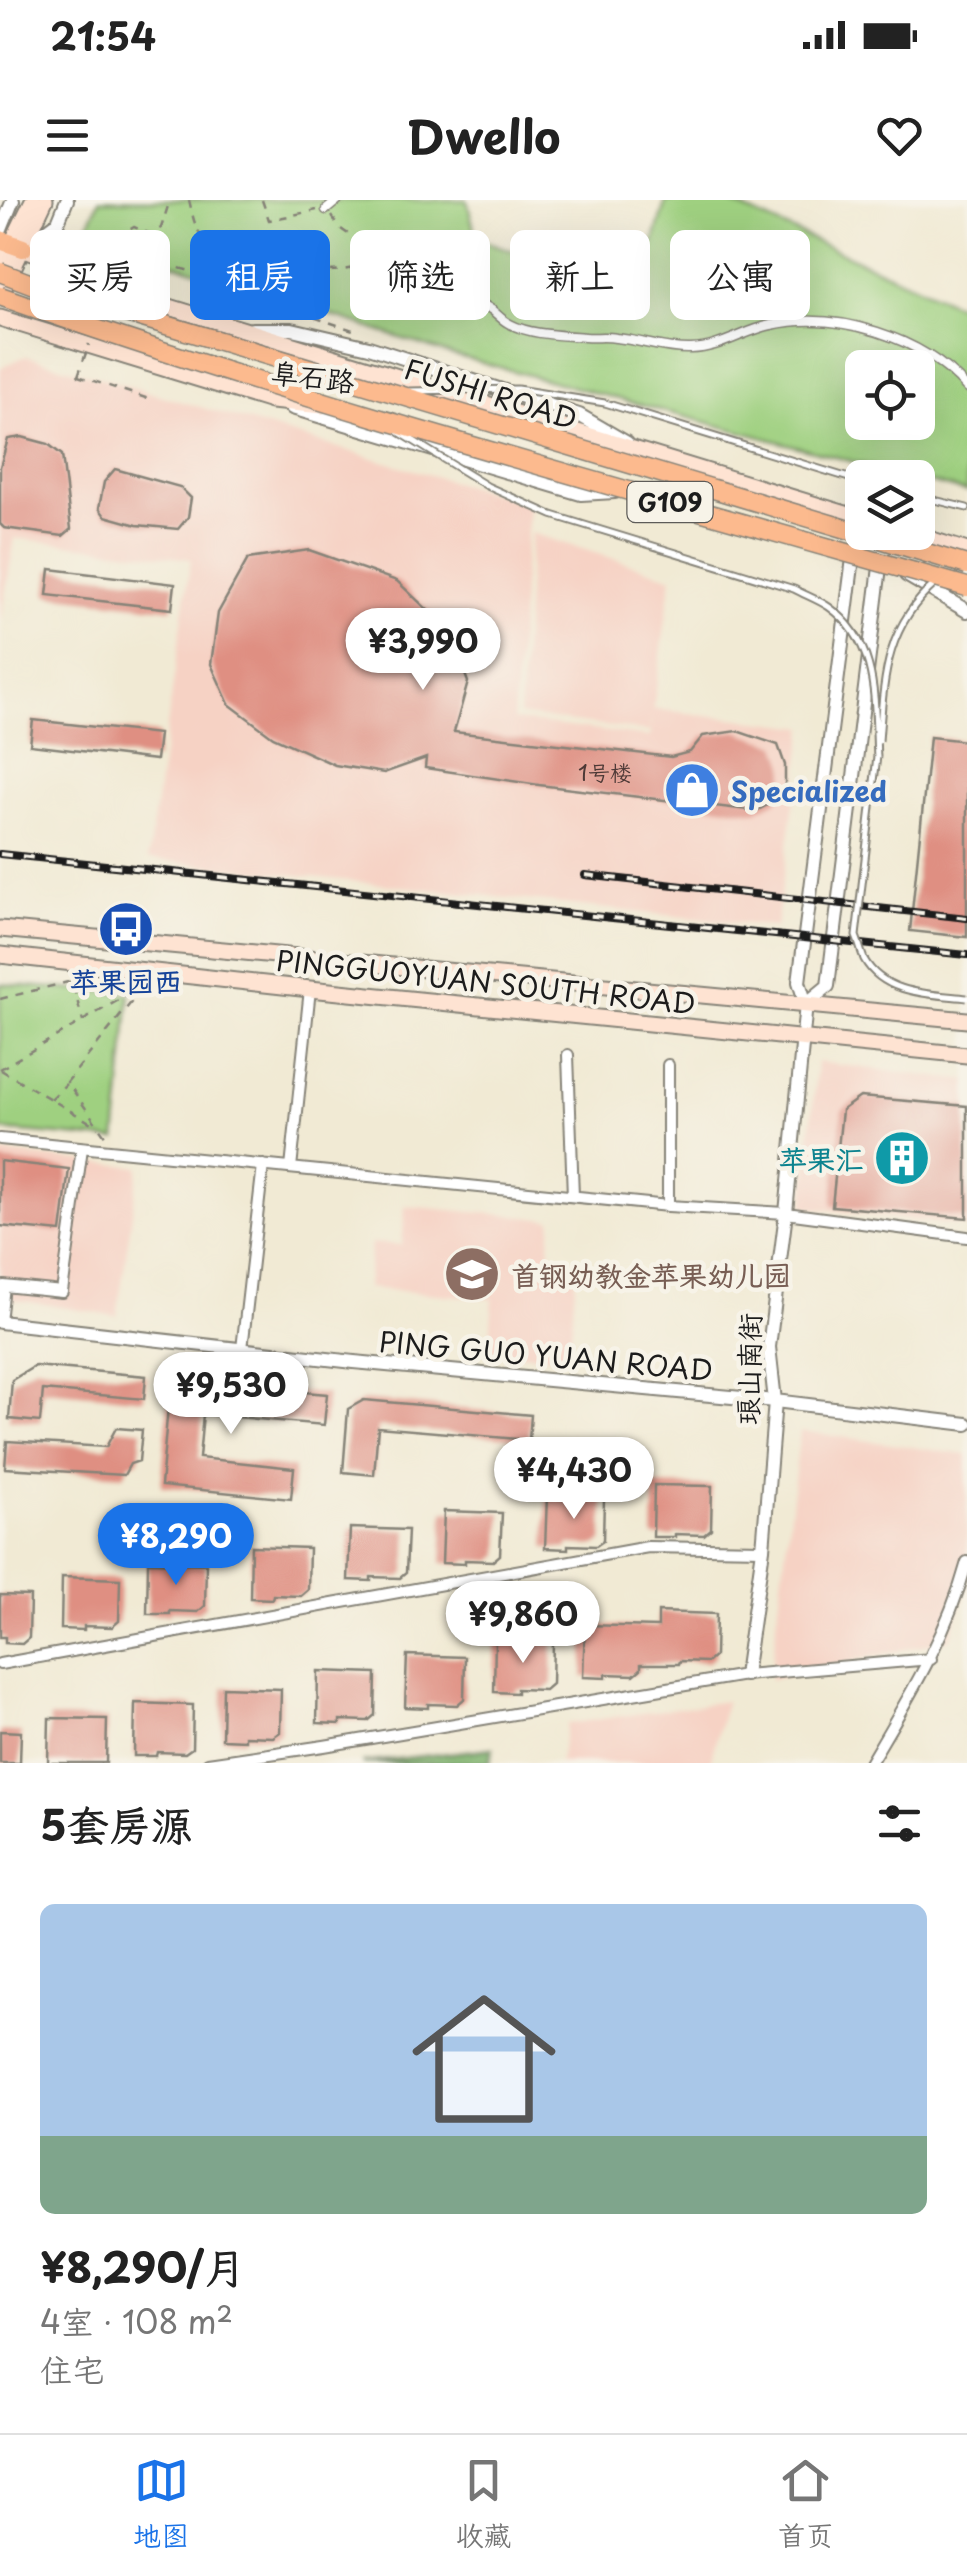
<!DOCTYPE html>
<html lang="zh">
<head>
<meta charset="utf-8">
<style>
  body { margin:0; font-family:"Playpen Sans","LXGW WenKai TC",sans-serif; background:#f2f2f2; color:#222; height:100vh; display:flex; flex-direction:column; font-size:38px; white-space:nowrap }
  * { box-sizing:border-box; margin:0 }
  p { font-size:32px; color:#767676 }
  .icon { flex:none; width:55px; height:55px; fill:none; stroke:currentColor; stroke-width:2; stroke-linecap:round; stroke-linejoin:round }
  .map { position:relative; height:1563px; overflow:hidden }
  .details { display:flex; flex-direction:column; background:#fff; flex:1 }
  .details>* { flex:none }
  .banner { position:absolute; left:30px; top:30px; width:908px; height:90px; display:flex; gap:20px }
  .buttons { position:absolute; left:845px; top:150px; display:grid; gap:20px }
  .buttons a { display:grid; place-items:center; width:90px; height:90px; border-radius:15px; background:#fff; box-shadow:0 10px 40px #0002; font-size:50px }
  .price { position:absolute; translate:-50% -85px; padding:0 22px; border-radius:35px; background:#fff; color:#222; font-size:32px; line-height:65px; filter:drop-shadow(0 2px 5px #0008) }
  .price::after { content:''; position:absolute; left:50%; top:60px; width:30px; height:22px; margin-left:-15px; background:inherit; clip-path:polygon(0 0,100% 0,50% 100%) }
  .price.current { background:#1a73e8; color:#fff }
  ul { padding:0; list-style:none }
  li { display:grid; align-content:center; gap:20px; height:530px; padding:0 40px }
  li+li { border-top:2px solid #e0e0e0 }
  li span { display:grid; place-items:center; height:310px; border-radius:15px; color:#555 }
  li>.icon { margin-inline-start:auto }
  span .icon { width:180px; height:180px; fill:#fffc; stroke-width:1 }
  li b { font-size:42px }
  h2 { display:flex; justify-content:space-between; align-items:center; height:120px; padding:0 40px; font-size:42px }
  .pill { padding:0 35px; border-radius:15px; background:#fff; box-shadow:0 10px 40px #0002; font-size:35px; line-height:90px }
  .pill.current { background:#1a73e8; color:#fff }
  .status { display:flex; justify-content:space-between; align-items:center; height:70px; padding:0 50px; background:#fff; direction:ltr }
  .status svg { height:28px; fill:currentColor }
  header { display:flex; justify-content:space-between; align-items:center; height:130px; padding:0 40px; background:#fff; font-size:45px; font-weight:700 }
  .dock { display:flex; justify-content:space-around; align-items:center; height:140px; border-top:2px solid #e0e0e0; background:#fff; font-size:28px; color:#767676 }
  .dock a { display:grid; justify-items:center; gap:5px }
  .dock .current { color:#1a73e8 }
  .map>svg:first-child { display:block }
  .built { fill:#f6d2c4 }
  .green { fill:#9fd080; stroke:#5e764e; stroke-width:2.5; fill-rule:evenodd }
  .forest { fill:#7fb26e; stroke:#4e6745; stroke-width:2.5 }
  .building { fill:#df8f82 }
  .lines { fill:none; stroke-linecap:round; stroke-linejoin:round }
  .service-casing { stroke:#868378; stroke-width:9 }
  .pedestrian-casing { stroke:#868378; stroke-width:11 }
  .minor-casing { stroke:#868378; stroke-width:14 }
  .tertiary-casing { stroke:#868378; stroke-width:16 }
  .secondary-casing { stroke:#868378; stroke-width:19 }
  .primary-casing { stroke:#868378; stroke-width:21 }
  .path { stroke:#868378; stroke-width:2.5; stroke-dasharray:8 8; stroke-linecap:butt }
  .service { stroke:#fff; stroke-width:5 }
  .pedestrian { stroke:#fff; stroke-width:8 }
  .minor { stroke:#fff; stroke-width:10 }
  .tertiary { stroke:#fff; stroke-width:12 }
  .secondary { stroke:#fee3d2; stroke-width:15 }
  .primary { stroke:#fcba8e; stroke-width:18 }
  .rail-casing { stroke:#1c1c1c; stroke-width:8 }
  .rail { stroke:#f7f3e8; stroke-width:4; stroke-dasharray:11; stroke-linecap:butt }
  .service-bridge-casing { stroke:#868378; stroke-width:9; stroke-linecap:butt }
  .trunk-bridge-casing { stroke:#868378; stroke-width:21; stroke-linecap:butt }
  .path-bridge { stroke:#868378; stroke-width:2.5; stroke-dasharray:8 8; stroke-linecap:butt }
  .service-bridge { stroke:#fff; stroke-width:5 }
  .trunk-bridge { stroke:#fcba8e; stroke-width:18 }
  .labels { text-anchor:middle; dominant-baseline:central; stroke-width:9; stroke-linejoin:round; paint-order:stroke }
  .number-label { font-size:22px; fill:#4d3936 }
  .shield { fill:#f7f3e8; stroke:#5e5c59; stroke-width:2.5 }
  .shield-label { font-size:25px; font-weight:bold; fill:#1c1c1c }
  .street-label { font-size:28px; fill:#1c1c1c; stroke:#f7f3e8 }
  .shop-label { font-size:28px; font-weight:bold; fill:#366cbe; stroke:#f7f3e8; text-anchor:start }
  .transit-label { font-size:28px; font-weight:bold; fill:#164399; stroke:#f7f3e8 }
  .culture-label { font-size:28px; font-weight:bold; fill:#0d838f; stroke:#f7f3e8; text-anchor:end }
  .education-label { font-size:28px; font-weight:bold; fill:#785e54; stroke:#f7f3e8; text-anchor:start }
</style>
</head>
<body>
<div class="status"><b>21:54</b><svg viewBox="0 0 49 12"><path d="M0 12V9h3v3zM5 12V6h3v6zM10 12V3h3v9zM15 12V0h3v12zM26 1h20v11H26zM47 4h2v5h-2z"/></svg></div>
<header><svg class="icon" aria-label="menu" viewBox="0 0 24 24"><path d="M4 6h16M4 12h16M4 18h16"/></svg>Dwello<svg class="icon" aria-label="heart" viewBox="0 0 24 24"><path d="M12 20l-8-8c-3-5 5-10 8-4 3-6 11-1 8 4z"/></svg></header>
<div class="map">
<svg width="967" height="1563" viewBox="0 0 967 1563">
  <rect width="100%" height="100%" fill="#f7f3e8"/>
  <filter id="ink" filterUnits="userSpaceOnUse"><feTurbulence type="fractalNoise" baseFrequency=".01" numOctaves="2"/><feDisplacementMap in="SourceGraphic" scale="20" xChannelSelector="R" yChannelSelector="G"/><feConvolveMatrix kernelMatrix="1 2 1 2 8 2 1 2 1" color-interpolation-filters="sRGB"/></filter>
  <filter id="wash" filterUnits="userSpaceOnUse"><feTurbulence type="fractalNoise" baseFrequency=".0048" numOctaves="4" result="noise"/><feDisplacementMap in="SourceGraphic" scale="40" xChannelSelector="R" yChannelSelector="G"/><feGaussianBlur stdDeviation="2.25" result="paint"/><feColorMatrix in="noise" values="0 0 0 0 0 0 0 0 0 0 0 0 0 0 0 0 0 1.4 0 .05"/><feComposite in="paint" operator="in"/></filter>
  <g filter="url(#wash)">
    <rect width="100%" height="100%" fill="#f1ead4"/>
    <path class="built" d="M26 156 529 304 513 520 650 537 653 514 649 532 519 515 531 333 672 377 653 509 805 527 776 727 148 659 191 359 15 338 0 422V168Z
      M817 862 967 881V1027L804 1007Z
      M0 953 139 967 117 1116 0 1097Z
      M405 1006 552 1019 549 1058 577 1061 569 1158 489 1151 493 1099 367 1088 371 1043 402 1045Z
      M800 1231 967 1255V1388L950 1439 770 1480Z
      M726 1501 710 1563H559L567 1524Z"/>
    <path class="green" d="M99 0H467L476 38 638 95 666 0H724L967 109V292L446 153 99 39 87 28ZM862 168H918V222H862Z
      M0 784 130 794 116 940 0 930Z"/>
    <path class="forest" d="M493 1548 489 1563H362Z"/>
    <g id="blocks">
      <path class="building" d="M22 237 48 244 62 255 71 329 63 336 4 328 0 324V267L8 239Z
        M115 269 180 287 191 298 188 317 178 329 137 325 105 316 99 308 104 282Z
        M309 350 397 381 448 429 468 482 454 532 671 557 690 552 703 536 737 531 778 545 785 565V584L777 600 756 611 539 585 425 568 426 558 384 573 335 565 273 537 229 504 211 464 218 413 248 359Z
        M50 369 175 384 172 409 47 395Z
        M33 520 159 534 156 560 30 545Z
        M930 537 967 541V737L910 731Z
        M860 897 967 906V1018L832 1006 842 910Z
        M0 961 69 969 61 1032 0 1026Z
        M35 1166 146 1176 144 1199 43 1190 40 1222 9 1219 12 1180Z
        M187 1182 327 1194 324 1225 203 1214 199 1258 294 1268 291 1299 161 1286 169 1195Z
        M364 1200 531 1215 529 1240 378 1227 374 1275 343 1272 348 1209Z
        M116 1228 142 1230 139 1261 130 1264 124 1275 5 1268 7 1241 106 1247Z
        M654 1285 712 1286 711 1329 704 1335 675 1334V1337H653Z
        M547 1296 604 1298 603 1341 596 1346 568 1345V1349L545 1348Z
        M444 1311 502 1313 500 1355 493 1361 465 1360V1364L442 1363Z
        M350 1328 408 1330 406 1373 400 1378 371 1377V1381L348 1380Z
        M251 1346 309 1348 308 1390 301 1396 273 1395 272 1399 250 1398Z
        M148 1362 206 1364 205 1406 198 1412 170 1411V1414H147Z
        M62 1377 120 1379 119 1421 112 1427 84 1426V1430L61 1429Z
        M0 1395 30 1396 29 1438 22 1444 5 1443V1437H0Z
        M658 1412 716 1414 715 1456 708 1462 680 1461 679 1464H641V1469L634 1475 606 1474V1478L583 1477 585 1425 658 1427Z
        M495 1440 553 1442 552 1484 545 1490 517 1489V1493L494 1492Z
        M407 1455 465 1457 464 1499 457 1505 428 1504V1508L405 1507Z
        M318 1471 376 1473 375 1515 368 1521 340 1520V1524L317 1523Z
        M223 1487 281 1489 280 1532 273 1537 245 1536V1540L222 1539Z
        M135 1503 193 1505 192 1548 185 1553 157 1552 156 1556H134Z
        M49 1518 107 1519 106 1563H48Z
        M0 1531 21 1532 20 1563H0Z"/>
    </g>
  </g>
  <g filter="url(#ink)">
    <use href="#blocks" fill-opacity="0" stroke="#868378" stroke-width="2.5"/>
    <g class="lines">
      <g class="service-casing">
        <path id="service" d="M918 296 967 308"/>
      </g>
      <g class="pedestrian-casing">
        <path id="pedestrian" d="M326 10 338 0
          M427 97C451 91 471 95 492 110 497 114 503 121 510 124 531 135 561 135 585 137 595 138 605 136 616 138 641 140 665 150 691 149 721 148 743 131 771 125 837 110 922 137 967 188"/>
      </g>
      <g class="minor-casing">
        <path id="minor" d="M568 855 573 996
          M0 939 668 1006 786 1013 967 1037
          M291 968 310 789
          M668 1006V865
          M0 1122 4 1086 62 1092 82 948
          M242 1149 263 965
          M0 1464 648 1347 763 1349
          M208 1563 324 1546 745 1475 931 1459
          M870 1563C909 1497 946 1438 967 1362"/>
      </g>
      <g class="tertiary-casing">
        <path id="tertiary" d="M0 32 13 0
          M25 46 58 22 67 0
          M252 129H292L369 147 579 215 627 243
          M292 208 581 294 615 292
          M906 375 967 411
          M806 804 828 786 880 367
          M0 1122 354 1162 775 1201 967 1224
          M745 1475 763 1349 775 1201 769 1147 786 1013 806 804 799 782 853 358"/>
      </g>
      <g class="secondary-casing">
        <path id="secondary" d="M23 48 163 105 862 319
          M0 67 33 0
          M0 96 45 0
          M0 118 271 201 323 206
          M907 332 967 351
          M0 729 967 820
          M0 755 310 789 967 855"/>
      </g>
      <g class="primary-casing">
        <path id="primary" d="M0 40 23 48"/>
      </g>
      <path class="path" d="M189 0C192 11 193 22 199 32 213 55 253 50 276 48 308 75 330 75 369 64L415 97
        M262 0 269 20 317 10
        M332 16C335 20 337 26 341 29 371 54 419 27 430 88
        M118 51 208 76 298 112 353 130
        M95 60 109 42 134 27 151 34 161 28 169 3 168 0
        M78 176 149 199
        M0 799 72 781 83 822
        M0 869 146 784 67 882 106 937
        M1 870 98 927
        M51 899 66 884"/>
      <use href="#service" class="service"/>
      <use href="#pedestrian" class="pedestrian"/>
      <use href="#minor" class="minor"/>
      <use href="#tertiary" class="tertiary"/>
      <use href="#secondary" class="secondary"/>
      <use href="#primary" class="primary"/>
      <g class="rail-casing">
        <path id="rail" d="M0 654 967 755
          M585 675 967 718"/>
      </g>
      <use href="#rail" class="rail"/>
      <g class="service-bridge-casing">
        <path id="service-bridge" d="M409 191 517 189 605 203 862 282
          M399 232 487 286 552 315 794 389C805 395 819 400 829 407 880 443 874 503 877 558
          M879 541C884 478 885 427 936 383
          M877 556 856 736C859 743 861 752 864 759 884 795 931 794 967 798"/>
      </g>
      <g class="trunk-bridge-casing">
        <path id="trunk-bridge" d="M0 72 34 85 106 107 967 365
          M0 96C317 208 644 294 967 387"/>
      </g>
      <path class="path-bridge" d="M103 92 118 51
        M78 176 89 144"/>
      <use href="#service-bridge" class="service-bridge"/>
      <use href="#trunk-bridge" class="trunk-bridge"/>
    </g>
  </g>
  <defs>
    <g id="shop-disc" transform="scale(2.875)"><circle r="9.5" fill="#3f7fe0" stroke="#f7f3e8"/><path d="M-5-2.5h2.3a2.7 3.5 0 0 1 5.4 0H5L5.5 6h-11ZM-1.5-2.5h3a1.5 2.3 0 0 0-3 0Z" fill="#fff"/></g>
    <g id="bus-disc" transform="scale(2.875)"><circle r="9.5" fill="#1a4fb4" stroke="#f7f3e8"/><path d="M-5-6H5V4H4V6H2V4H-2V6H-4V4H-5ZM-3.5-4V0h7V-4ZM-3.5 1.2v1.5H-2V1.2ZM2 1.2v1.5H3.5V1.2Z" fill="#fff"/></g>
    <g id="building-disc" transform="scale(2.875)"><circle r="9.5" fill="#0f9aa8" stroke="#f7f3e8"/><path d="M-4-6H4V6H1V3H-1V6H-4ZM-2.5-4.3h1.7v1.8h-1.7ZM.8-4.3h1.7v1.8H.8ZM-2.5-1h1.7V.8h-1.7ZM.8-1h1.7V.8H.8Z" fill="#fff"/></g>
    <g id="school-disc" transform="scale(2.875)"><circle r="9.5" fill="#8d6e63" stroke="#f7f3e8"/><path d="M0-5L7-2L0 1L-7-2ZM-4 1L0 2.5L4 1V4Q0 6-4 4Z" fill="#fff"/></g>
  </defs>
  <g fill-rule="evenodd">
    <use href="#shop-disc" x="692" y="590"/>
    <use href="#bus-disc" x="126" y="729"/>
    <use href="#building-disc" x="902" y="958"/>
    <use href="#school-disc" x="472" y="1074"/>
  </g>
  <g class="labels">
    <g class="number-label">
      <text x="605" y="571">1号楼</text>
    </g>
    <rect class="shield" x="627.5" y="282" width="85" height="40" rx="8"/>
    <g class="shield-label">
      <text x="670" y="302">G109</text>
    </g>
    <g class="street-label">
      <text transform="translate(313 176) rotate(7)">阜石路</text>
      <text transform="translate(491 193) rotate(17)">FUSHI ROAD</text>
      <text transform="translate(486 781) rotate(6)">PINGGUOYUAN SOUTH ROAD</text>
      <text transform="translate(546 1155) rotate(5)">PING GUO YUAN ROAD</text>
      <text transform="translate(748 1169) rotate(-89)">琅山南街</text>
    </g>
    <g class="shop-label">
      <text x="731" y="590">Specialized</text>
    </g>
    <g class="transit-label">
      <text x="126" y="780">苹果园西</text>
    </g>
    <g class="culture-label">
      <text x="863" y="958">苹果汇</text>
    </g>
    <g class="education-label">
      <text x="511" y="1074">首钢幼教金苹果幼儿园</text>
    </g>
  </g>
</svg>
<div class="buttons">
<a><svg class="icon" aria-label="locate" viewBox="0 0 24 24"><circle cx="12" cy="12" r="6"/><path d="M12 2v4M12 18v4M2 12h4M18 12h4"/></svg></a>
<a><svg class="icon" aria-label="layers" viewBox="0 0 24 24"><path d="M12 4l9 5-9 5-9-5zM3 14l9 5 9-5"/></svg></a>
</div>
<b class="price" style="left:423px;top:493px">¥3,990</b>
<b class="price" style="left:231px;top:1237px">¥9,530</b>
<b class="price" style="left:574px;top:1322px">¥4,430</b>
<b class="price current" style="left:176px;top:1388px">¥8,290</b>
<b class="price" style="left:523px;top:1466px">¥9,860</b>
<div class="banner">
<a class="pill">买房</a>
<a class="pill current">租房</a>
<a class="pill">筛选</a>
<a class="pill">新上</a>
<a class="pill">公寓</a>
</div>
</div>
<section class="details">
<h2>5套房源<svg class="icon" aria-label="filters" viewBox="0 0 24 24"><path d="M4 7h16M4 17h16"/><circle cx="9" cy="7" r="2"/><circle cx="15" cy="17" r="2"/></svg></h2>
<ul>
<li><span style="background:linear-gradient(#a9c7e8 75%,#7fa58c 0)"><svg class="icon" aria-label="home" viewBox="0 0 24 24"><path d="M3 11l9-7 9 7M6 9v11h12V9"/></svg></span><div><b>¥8,290/月</b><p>4室 · 108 m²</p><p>住宅</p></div></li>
</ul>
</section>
<nav class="dock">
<a class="current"><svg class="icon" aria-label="map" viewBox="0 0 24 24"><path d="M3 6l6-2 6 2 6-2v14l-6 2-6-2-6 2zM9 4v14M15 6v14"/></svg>地图</a>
<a><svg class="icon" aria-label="saved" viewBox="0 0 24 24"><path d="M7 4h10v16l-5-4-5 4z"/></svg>收藏</a>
<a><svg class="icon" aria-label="home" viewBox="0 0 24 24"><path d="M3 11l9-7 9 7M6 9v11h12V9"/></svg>首页</a>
</nav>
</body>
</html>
